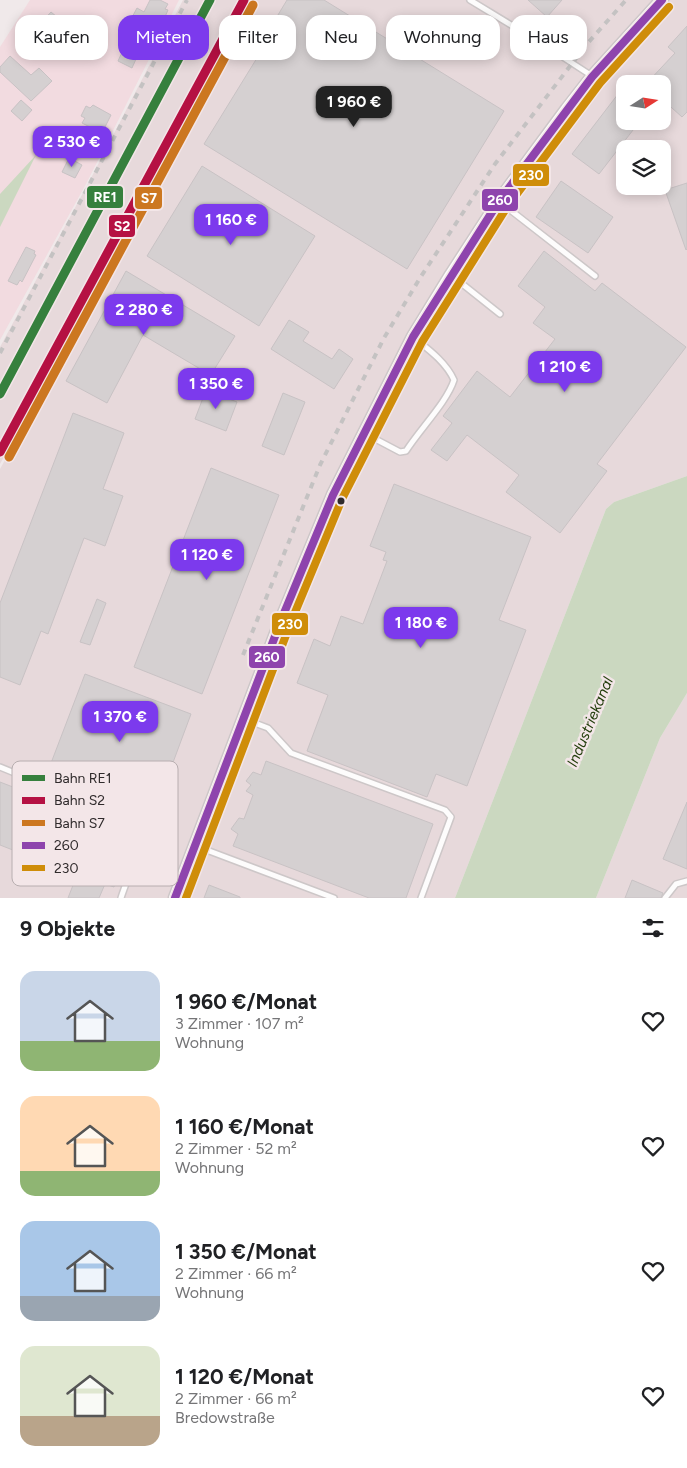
<!DOCTYPE html>
<html lang="de">
<head>
<meta charset="utf-8">
<style>
  body { margin:0; font-family:Figtree,sans-serif; background:#f2f2f2; color:#202124; height:100vh; display:flex; flex-direction:column; font-size:19px; white-space:nowrap }
  * { box-sizing:border-box; margin:0 }
  p { font-size:16px; color:#757577 }
  .icon { flex:none; width:28px; height:28px; fill:none; stroke:currentColor; stroke-width:2; stroke-linecap:round; stroke-linejoin:round }
  .map { position:relative; height:898px; overflow:hidden }
  .details { display:flex; flex-direction:column; background:#fff; flex:1 }
  .details>* { flex:none }
  .banner { position:absolute; left:15px; top:15px; width:658px; height:45px; display:flex; gap:10px }
  .needle { width:32px; rotate:78deg }
  .buttons { position:absolute; left:616px; top:75px; display:grid; gap:10px }
  .buttons a { display:grid; place-items:center; width:55px; height:55px; border-radius:10px; background:#fff; box-shadow:0 2px 12px #0003; font-size:25px }
  .price { position:absolute; translate:-50% -42px; padding:0 11px; border-radius:10px; background:#7c3aed; color:#fff; font-size:16px; line-height:32px; filter:drop-shadow(0 1px 2px #0008) }
  .price::after { content:''; position:absolute; left:50%; top:30px; width:15px; height:11px; margin-left:-8px; background:inherit; clip-path:polygon(0 0,100% 0,50% 100%) }
  .price.current { background:#222; color:#fff }
  ul { padding:0; list-style:none }
  li { display:flex; align-items:center; gap:15px; height:125px; padding:0 20px }
  li span { display:grid; place-items:center; flex:none; width:140px; height:100px; border-radius:15px; color:#555 }
  li>.icon { margin-inline-start:auto }
  span .icon { width:60px; height:60px; fill:#fffc; stroke-width:1 }
  li b { font-size:21px }
  h2 { display:flex; justify-content:space-between; align-items:center; height:60px; padding:0 20px; font-size:21px }
  .pill { padding:0 18px; border-radius:15px; background:#fff; box-shadow:0 2px 12px #0003; font-size:18px; line-height:45px }
  .pill.current { background:#7c3aed; color:#fff }
  .map>svg:first-child { display:block }
  .built { fill:#e7d9db; fill-rule:evenodd }
  .green { fill:#f2dbe0 }
  .water { fill:#cbd8c0 }
  .building { fill:#d5d0d1; stroke:#c8c2c4 }
  .lines { fill:none; stroke-linecap:round; stroke-linejoin:round }
  .service-casing { stroke:#cdc7c8; stroke-width:8 }
  .tertiary-casing { stroke:#cdc7c8; stroke-width:15 }
  .service { stroke:#fdfcfc; stroke-width:5 }
  .tertiary { stroke:#fdfcfc; stroke-width:12 }
  .rail { stroke:#c4c2c2; stroke-width:4; stroke-dasharray:6 6; stroke-linecap:butt }
  .bus-1-casing { stroke:#f3e6e8; stroke-width:11 }
  .bus-2-casing { stroke:#f3e6e8; stroke-width:11 }
  .bus-1 { stroke:#8e44ad; stroke-width:8 }
  .bus-2 { stroke:#cf8d09; stroke-width:8 }
  .rail-1-casing { stroke:#f3e6e8; stroke-width:12 }
  .rail-2-casing { stroke:#f3e6e8; stroke-width:12 }
  .rail-3-casing { stroke:#f3e6e8; stroke-width:12 }
  .rail-1 { stroke:#36803d; stroke-width:9 }
  .rail-2 { stroke:#b51143; stroke-width:9 }
  .rail-3 { stroke:#cc7720; stroke-width:9 }
  .bus-dot { fill:#302b2c; stroke:#f3e6e8; stroke-width:2 }
  .labels { text-anchor:middle; dominant-baseline:central; stroke-width:5; stroke-linejoin:round; paint-order:stroke }
  .water-label { font-size:15px; font-style:italic; fill:#233e0c; stroke:#f3e6e8 }
  .key { fill:#f3e6e8; stroke:#b8aeb0; stroke-width:1 }
  .key-label { font-size:14px; fill:#302b2c }
  .line-badge { stroke:#f3e6e8; stroke-width:2 }
  .badge-label { font-size:14px; text-anchor:middle; font-weight:bold; fill:#fff }
</style>
</head>
<body>
<div class="map">
<svg width="687" height="898" viewBox="0 0 687 898">
  <rect width="100%" height="100%" fill="#f0e9ea"/>
  <path class="built" d="M183 0H252L0 464V347L91 178Z
    M256 0H687V476L614 502 606 509 455 898H0V469L135 225ZM625 84H662V121H625ZM625 149H662V186H625Z
    M687 693V898H596L660 738Z"/>
  <path class="green" d="M30 0H179L86 184 0 340V47Z"/>
  <path class="water" d="M36 155 0 227V194Z
    M687 476V693L660 738 596 898H455L606 509 614 502Z"/>
  <path class="building" d="M150 0H160L168 4 165 9 168 10 164 19 158 16 148 34 129 23 137 8 144 12Z
    M287 0H324L504 111 407 269 204 144 265 45 261 43Z
    M528 0H562L547 17Z
    M51 12 63 22 53 34 41 23Z
    M687 26V112L682 117 662 99V84H646L675 53 668 47Z
    M78 38 85 45 73 58 66 52Z
    M126 44 140 50 132 68 118 61Z
    M10 56 31 75 39 68 52 81 31 101 0 72V67Z
    M625 85V121H640L599 174 572 154Z
    M21 100 32 110 22 121 11 111Z
    M93 105 111 115 102 133 82 123 85 118 81 116 86 106 90 108Z
    M69 158 82 165 75 178 62 172Z
    M202 166 315 236 259 326 147 256Z
    M561 181 613 217 588 253 536 217Z
    M687 183V249L686 250 665 190Z
    M26 247 35 251 34 254 36 255 22 282 20 280 17 285 8 281Z
    M544 251 595 291 602 283 686 347 597 464 607 471 560 533 506 492 519 475 467 435 447 461 431 450 452 423 443 416 477 371 510 397 555 339 533 323 545 307 518 286Z
    M126 271 235 336 212 373 202 370 143 335 107 403 66 381Z
    M289 320 309 332 303 341 332 359 339 349 353 359 334 389 271 349Z
    M206 390 237 402 226 431 195 419Z
    M283 393 305 402 284 455 262 446Z
    M73 413 124 433 103 489 123 496 105 546 84 538 48 634 41 631 20 685 0 677V603Z
    M211 468 279 495 202 694 134 667Z
    M394 484 531 537 499 620 526 630 467 786 436 774 427 797 307 751 328 695 297 683 314 639 330 646 341 616 363 624 387 561 383 560 386 552 370 546Z
    M97 599 106 603 90 645 80 642Z
    M85 674 191 714 155 811 48 771Z
    M266 761 433 824 406 898H369L233 846 238 834 231 829 239 818 244 819 253 795 246 791 251 785 246 781 253 772 261 775Z
    M0 782 134 834 114 887 105 884 99 898H68L77 875 0 845Z
    M687 802V869L663 859Z
    M632 880 663 893 661 898H625Z
    M209 885 240 897V898H204Z"/>
  <g class="lines">
    <g class="service-casing">
      <path id="service" d="M470 0 549 48 592 76
        M500 202 595 276
        M451 275 500 314
        M364 433 400 452 406 451C420 429 447 402 454 380 446 362 428 349 413 337
        M244 719 268 728 291 753 445 810 451 817 421 898
        M0 767 137 823C144 842 127 879 121 898
        M196 846 334 898
        M665 898 676 884 687 881"/>
    </g>
    <g class="tertiary-casing">
      <path id="tertiary" d="M175 898 282 618 333 495 413 337 451 275 499 201 567 109 592 77 662 0"/>
    </g>
    <use href="#service" class="service"/>
    <use href="#tertiary" class="tertiary"/>
    <path class="rail" d="M0 353 187 0
      M243 655 320 465 384 338 420 278 495 164 587 44 626 0"/>
    <g class="bus-1-casing">
      <path id="bus-1" d="M175 898 282 618 333 495 413 337 499 201 592 77 662 0"/>
    </g>
    <g class="bus-2-casing">
      <path id="bus-2" d="M186 898 291 622 342 499 422 342 507 207 600 83 669 7"/>
    </g>
    <use href="#bus-1" class="bus-1"/>
    <use href="#bus-2" class="bus-2"/>
    <g class="rail-1-casing">
      <path id="rail-1" d="M0 394 210 0"/>
    </g>
    <g class="rail-2-casing">
      <path id="rail-2" d="M0 452 244 0"/>
    </g>
    <g class="rail-3-casing">
      <path id="rail-3" d="M9 457 253 5"/>
    </g>
    <use href="#rail-1" class="rail-1"/>
    <use href="#rail-2" class="rail-2"/>
    <use href="#rail-3" class="rail-3"/>
  </g>
  <circle class="bus-dot" cx="341" cy="501" r="4.5"/>
  <g class="labels">
    <g class="water-label">
      <text transform="translate(590 722) rotate(-67)">Industriekanal</text>
    </g>
  </g>
  <rect x="12" y="761" width="166" height="125" rx="8" class="key"/>
  <rect x="22" y="775" width="23" height="6" fill="#36803d"/>
  <rect x="22" y="797" width="23" height="7" fill="#b51143"/>
  <rect x="22" y="820" width="23" height="6" fill="#cc7720"/>
  <rect x="22" y="842" width="23" height="7" fill="#8e44ad"/>
  <rect x="22" y="865" width="23" height="6" fill="#cf8d09"/>
  <g class="key-label">
    <text x="54" y="783">Bahn RE1</text>
    <text x="54" y="805">Bahn S2</text>
    <text x="54" y="828">Bahn S7</text>
    <text x="54" y="850">260</text>
    <text x="54" y="873">230</text>
  </g>
  <g class="line-badge">
    <rect x="512" y="163" width="38" height="24" rx="5" fill="#cf8d09"/>
    <rect x="86" y="185" width="38" height="24" rx="5" fill="#36803d"/>
    <rect x="134" y="186" width="29" height="24" rx="5" fill="#cc7720"/>
    <rect x="481" y="188" width="38" height="24" rx="5" fill="#8e44ad"/>
    <rect x="108" y="214" width="28" height="24" rx="5" fill="#b51143"/>
    <rect x="271" y="612" width="38" height="24" rx="5" fill="#cf8d09"/>
    <rect x="248" y="645" width="38" height="24" rx="5" fill="#8e44ad"/>
  </g>
  <g class="badge-label">
    <text x="531" y="180">230</text>
    <text x="105" y="202">RE1</text>
    <text x="149" y="203">S7</text>
    <text x="500" y="205">260</text>
    <text x="122" y="231">S2</text>
    <text x="290" y="629">230</text>
    <text x="267" y="662">260</text>
  </g>
</svg>
<div class="buttons">
<a><svg class="needle" viewBox="-14 -14 28 28"><path d="M0-13l5 13h-10z" fill="#e53935"/><path d="M0 13l5-13h-10z" fill="#757577"/></svg></a>
<a><svg class="icon" aria-label="layers" viewBox="0 0 24 24"><path d="M12 4l9 5-9 5-9-5zM3 14l9 5 9-5"/></svg></a>
</div>
<b class="price current" style="left:354px;top:128px">1 960 €</b>
<b class="price" style="left:72px;top:168px">2 530 €</b>
<b class="price" style="left:231px;top:246px">1 160 €</b>
<b class="price" style="left:144px;top:336px">2 280 €</b>
<b class="price" style="left:565px;top:393px">1 210 €</b>
<b class="price" style="left:216px;top:410px">1 350 €</b>
<b class="price" style="left:207px;top:581px">1 120 €</b>
<b class="price" style="left:421px;top:649px">1 180 €</b>
<b class="price" style="left:120px;top:743px">1 370 €</b>
<div class="banner">
<a class="pill">Kaufen</a>
<a class="pill current">Mieten</a>
<a class="pill">Filter</a>
<a class="pill">Neu</a>
<a class="pill">Wohnung</a>
<a class="pill">Haus</a>
</div>
</div>
<section class="details">
<h2>9 Objekte<svg class="icon" aria-label="filters" viewBox="0 0 24 24"><path d="M4 7h16M4 17h16"/><circle cx="9" cy="7" r="2"/><circle cx="15" cy="17" r="2"/></svg></h2>
<ul>
<li><span style="background:linear-gradient(#c9d6e8 70%,#8fb573 0)"><svg class="icon" aria-label="home" viewBox="0 0 24 24"><path d="M3 11l9-7 9 7M6 9v11h12V9"/></svg></span><div><b>1 960 €/Monat</b><p>3 Zimmer · 107 m²</p><p>Wohnung</p></div><svg class="icon" aria-label="heart" viewBox="0 0 24 24"><path d="M12 20l-8-8c-3-5 5-10 8-4 3-6 11-1 8 4z"/></svg></li>
<li><span style="background:linear-gradient(#ffd9b3 75%,#8fb573 0)"><svg class="icon" aria-label="home" viewBox="0 0 24 24"><path d="M3 11l9-7 9 7M6 9v11h12V9"/></svg></span><div><b>1 160 €/Monat</b><p>2 Zimmer · 52 m²</p><p>Wohnung</p></div><svg class="icon" aria-label="heart" viewBox="0 0 24 24"><path d="M12 20l-8-8c-3-5 5-10 8-4 3-6 11-1 8 4z"/></svg></li>
<li><span style="background:linear-gradient(#a9c7e8 75%,#9aa5b1 0)"><svg class="icon" aria-label="home" viewBox="0 0 24 24"><path d="M3 11l9-7 9 7M6 9v11h12V9"/></svg></span><div><b>1 350 €/Monat</b><p>2 Zimmer · 66 m²</p><p>Wohnung</p></div><svg class="icon" aria-label="heart" viewBox="0 0 24 24"><path d="M12 20l-8-8c-3-5 5-10 8-4 3-6 11-1 8 4z"/></svg></li>
<li><span style="background:linear-gradient(#dfe7d0 70%,#b9a48a 0)"><svg class="icon" aria-label="home" viewBox="0 0 24 24"><path d="M3 11l9-7 9 7M6 9v11h12V9"/></svg></span><div><b>1 120 €/Monat</b><p>2 Zimmer · 66 m²</p><p>Bredowstraße</p></div><svg class="icon" aria-label="heart" viewBox="0 0 24 24"><path d="M12 20l-8-8c-3-5 5-10 8-4 3-6 11-1 8 4z"/></svg></li>
</ul>
</section>
</body>
</html>
